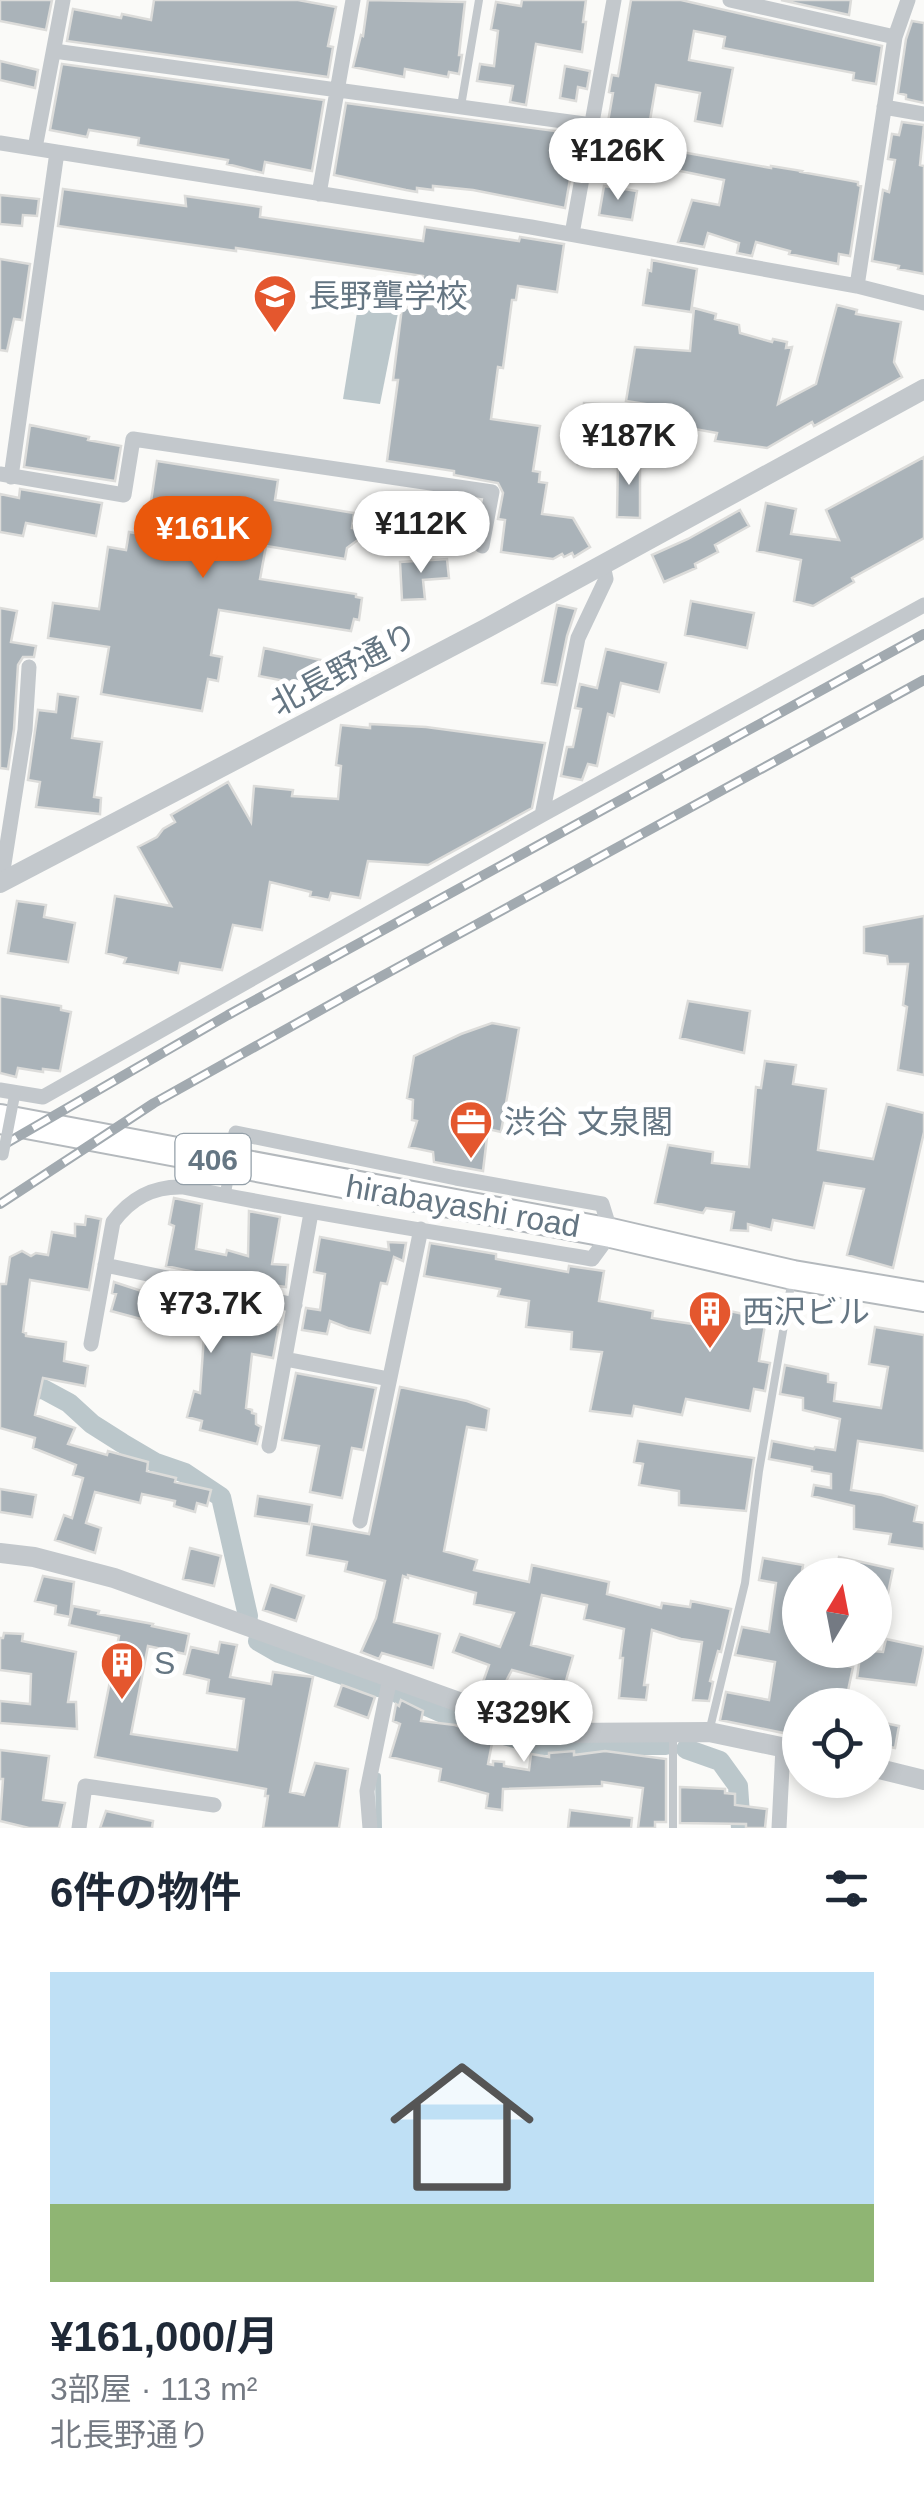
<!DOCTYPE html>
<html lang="ja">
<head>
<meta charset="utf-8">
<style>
  body { margin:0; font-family:Helvetica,"Noto Sans JP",sans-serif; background:#f2f2f3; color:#1f2937; height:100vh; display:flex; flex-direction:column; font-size:38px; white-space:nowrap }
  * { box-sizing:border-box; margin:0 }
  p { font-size:32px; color:#747a83 }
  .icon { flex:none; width:55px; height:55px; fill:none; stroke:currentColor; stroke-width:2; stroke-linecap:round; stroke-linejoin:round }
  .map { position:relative; height:1828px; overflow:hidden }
  .details { display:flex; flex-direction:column; background:#fff; flex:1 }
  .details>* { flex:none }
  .needle { width:65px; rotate:10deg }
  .buttons { position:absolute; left:782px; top:1558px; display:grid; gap:20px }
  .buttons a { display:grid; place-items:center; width:110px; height:110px; border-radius:50%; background:#fff; box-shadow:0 5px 15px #0003; font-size:50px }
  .price { position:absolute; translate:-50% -85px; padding:0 22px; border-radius:35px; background:#fff; color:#222; font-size:32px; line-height:65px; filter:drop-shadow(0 2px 5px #0008) }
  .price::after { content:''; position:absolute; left:50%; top:60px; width:30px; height:22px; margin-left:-15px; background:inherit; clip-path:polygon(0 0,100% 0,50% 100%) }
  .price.on { background:#ea580c; color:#fff }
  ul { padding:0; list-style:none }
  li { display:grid; align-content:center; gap:20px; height:530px; padding:0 50px }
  li span { display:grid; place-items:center; height:310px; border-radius:0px; color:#555 }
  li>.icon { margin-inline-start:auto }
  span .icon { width:180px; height:180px; fill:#fffc; stroke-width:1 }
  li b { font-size:42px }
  h2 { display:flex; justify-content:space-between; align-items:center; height:120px; padding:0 50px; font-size:42px }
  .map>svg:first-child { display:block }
  .water { fill:#bbc7cb }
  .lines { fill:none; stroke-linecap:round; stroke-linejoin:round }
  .stream { stroke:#bbc7cb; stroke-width:6 }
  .canal { stroke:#bbc7cb; stroke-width:20 }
  .building { fill:#aab3b9; stroke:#dcdcda; stroke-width:2.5 }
  .trunk-casing { stroke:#b4b9bd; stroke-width:32 }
  .service { stroke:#c3c8cc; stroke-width:8 }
  .minor { stroke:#c3c8cc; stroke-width:15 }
  .tertiary { stroke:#c3c8cc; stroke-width:20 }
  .trunk { stroke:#fff; stroke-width:28 }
  .rail-casing { stroke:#a2aab0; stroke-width:10 }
  .rail { stroke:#fff; stroke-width:6; stroke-dasharray:19; stroke-linecap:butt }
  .pedestrian-bridge { stroke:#c3c8cc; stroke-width:11 }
  .labels { text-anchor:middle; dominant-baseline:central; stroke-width:10; stroke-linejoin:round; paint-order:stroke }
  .shield { fill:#fff; stroke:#939fa8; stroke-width:2.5 }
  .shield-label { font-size:30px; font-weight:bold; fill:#657683 }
  .poi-label { font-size:32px; fill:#657683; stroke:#fff; text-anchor:start }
  .street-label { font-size:32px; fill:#657683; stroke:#fff }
</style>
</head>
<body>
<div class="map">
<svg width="924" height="1828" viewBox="0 0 924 1828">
  <rect width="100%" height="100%" fill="#fafaf8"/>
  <path class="water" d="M359 300 399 308 380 404 343 399Z"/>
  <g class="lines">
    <path class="stream" d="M378 1776 379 1828"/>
    <path class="canal" d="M0 1401 23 1390 43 1389 69 1403 92 1424 122 1443 156 1463 185 1473 221 1497 248 1616
      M258 1641 279 1653 378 1687
      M399 1694 475 1727 540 1745H666
      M686 1749 720 1761 738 1786 741 1828"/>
  </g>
  <path class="building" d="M0 0H52L46 30 0 21Z
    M154 0H298L336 7 328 46 333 47 328 77 67 41 73 9 121 18 122 14 151 20Z
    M368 0 465 2 459 55H462L459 74 449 72 448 77 405 69 404 77 353 67 361 35 363 36Z
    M522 0H586L583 22H586L582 52 536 44 526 105 510 102 513 86 477 81 480 64 494 66 498 31 491 29 496 2 521 6Z
    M631 0H681L882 46 876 84 853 80 854 73 723 48 725 37 694 31 689 60 733 68 722 126 695 121 700 93 656 85 648 132 651 133 648 146 771 168V166L802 171 801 172 858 182V185L861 186 850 256 839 254 838 264 789 254 790 251 756 242 752 256 737 253 739 243 708 233 704 247 678 242 692 200 719 205 724 180 598 154 601 138 605 139 613 93 609 92 612 75 618 76Z
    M781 0H851L849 15Z
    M912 21 924 23V103L906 99V95L898 93 906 39Z
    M0 61 38 70 35 88 0 80Z
    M62 64 324 100 312 171 265 162 263 173 227 164 228 160 138 145 139 138 89 130 87 137 50 130Z
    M565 66 590 71 587 89 578 87 576 101 560 98Z
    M346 103 578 134 565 208 473 190 433 186V190L417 188V192L406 190 334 175Z
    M902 122 924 125 920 165 924 166V274L898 269 899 266 872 261 883 190 889 192 895 160 888 159 892 134 899 135Z
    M604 186 637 191 632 220 599 215Z
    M63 189 186 206 185 196 261 207 260 217 423 241 425 227 519 241 520 237 564 244 557 292 518 286 516 300H512L503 368 498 367 491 419 540 426 533 471 540 472 539 482 547 483 542 514 573 518 590 547 574 557 572 553 564 557 562 554 553 559 501 552 505 520 498 519 503 493 498 483 454 475V471L387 461 398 380H393L402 307 418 309 423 276 236 248V251L58 226Z
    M0 195 39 199 37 216 23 215 22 226 0 224Z
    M0 259 30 264 22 320 14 319 7 351 0 350Z
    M652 260 697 269 691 312 643 305 648 270 651 271Z
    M837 305 857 310 856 314 901 322 894 362 902 377 814 426 812 422 767 448 715 441 717 433 683 427 684 410 626 401 635 347 690 351 694 308 716 314 715 319 739 325 740 333 772 342 773 339 787 342 786 348 792 347 778 404 816 384Z
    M584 403 611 405 605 466 578 464Z
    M30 425 89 437 88 440 121 446 115 481 24 467Z
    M924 457V538L852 578 854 582 813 606 794 601 801 560 757 551 766 503 796 509 791 534 839 540 826 510Z
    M618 459H640V518L617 517Z
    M157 461 278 480 275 500 354 513 352 528 370 531 347 548 345 559 266 546 260 579 356 594V597L362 598 359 620 354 619 351 631 219 610 211 655 222 657 218 681 208 679 202 711 101 694 109 647 48 638 53 603 99 609 108 547 126 550 129 532 141 534 145 507 150 508Z
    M20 489 102 503 96 536 26 523 23 536 0 532V494L19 498Z
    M740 510 749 526 715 545 718 552 695 564 696 568 664 582 652 555 688 539Z
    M447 559 449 578 423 580 425 599 402 600 400 562Z
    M691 601 754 613 747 648 685 635Z
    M557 605 576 609 567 636 557 685 542 683Z
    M0 608 17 611 11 642 36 646 34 657H23L18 665 14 729 8 769 0 768Z
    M264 648 349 666 346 684 312 678 311 686 259 676Z
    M606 649 666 663 659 692 621 683 614 716 608 714 597 766 588 764 582 780 561 776 567 747H573L581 709 575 708 580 684 597 688Z
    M58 694 78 697 72 738 102 742 94 797 101 798 100 814 36 807 40 782 28 780 38 710 56 712Z
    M370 724 426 727 545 743 532 808 428 865 368 861 360 898 331 893 329 900 310 896 311 892 270 882 262 930 233 925 222 970 180 963 178 973 124 963 126 958 106 953 115 896 171 906 138 847 157 837 163 829 175 822 171 815 228 782 251 822 254 786 293 790 292 796 338 799 341 766 336 765 341 725 370 728Z
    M17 901 46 905 44 917 75 923 68 962 8 953Z
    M924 916V1075L898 1070 907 1007 903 1005 908 964H888L887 956 864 953V927Z
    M0 996 61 1006V1010L71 1012 60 1071 43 1069V1072L18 1068 16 1077 0 1073Z
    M688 1001 750 1011 744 1053 680 1038Z
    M492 1023 519 1028 501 1132 488 1129 483 1171 434 1162 433 1152 409 1147 417 1121 412 1120 413 1100 407 1098 414 1056 461 1034Z
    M765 1061 796 1065 793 1084 826 1089 818 1150 873 1159 887 1104 924 1113V1132L893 1268 847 1255 864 1189 824 1183 814 1228 773 1220 771 1230 748 1224V1231L731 1230 734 1212 706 1208 703 1213 655 1203 668 1145 713 1152 712 1163 749 1167 756 1087 761 1088Z
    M174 1198 202 1204 196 1249 226 1255 227 1250 248 1256 249 1211 280 1217 272 1264 288 1265 286 1287 262 1284V1280L213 1274V1276L166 1266 174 1226 169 1224Z
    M86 1216 101 1219 89 1290 30 1280 23 1332 26 1333V1336L66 1342 64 1361 88 1366 85 1386 43 1378 35 1415 75 1428 68 1444 107 1455 108 1451 148 1462 147 1471 176 1478 175 1482 211 1490 207 1506 197 1503 195 1512 174 1506 175 1501 142 1494 140 1503 95 1492 86 1523 101 1528 95 1553 55 1540 64 1515 72 1518 83 1478 73 1475 76 1465 33 1448 35 1438 0 1428V1284H6L10 1257 22 1251 31 1256 36 1253 48 1255 52 1232 75 1236V1224L85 1225Z
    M320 1237 389 1250 388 1242 406 1243 403 1261 394 1257 387 1284 381 1283 370 1333 348 1328 330 1321 327 1334 302 1330 306 1308 320 1310 325 1274 314 1272Z
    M430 1243 496 1254V1259L568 1272 569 1266 604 1271 599 1301 653 1311 652 1318 720 1328 725 1310 766 1319 759 1361 770 1363 765 1391 754 1389 750 1411 686 1399 682 1415 634 1406 632 1416 590 1411 602 1352 571 1349 572 1332 526 1327 529 1301 498 1296 500 1289 424 1276Z
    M114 1282 169 1300 170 1297 213 1309 214 1304 234 1309 233 1317 279 1325 273 1358 252 1354 246 1408 252 1410V1413L256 1414V1424L261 1427 257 1444 200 1430 202 1421 187 1417 194 1391 200 1393 204 1336 111 1311 116 1294 112 1293Z
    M875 1327 924 1335V1451L858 1441 851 1490 882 1495 917 1506 914 1521 924 1523V1549L889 1544 891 1534 854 1529V1506L812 1496 814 1485 831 1488V1474L812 1471V1467L769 1459 772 1441 814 1449 815 1447 835 1450 840 1419 803 1410V1398L780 1394 785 1365 828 1374V1382L836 1383 834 1401 881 1408 888 1367 869 1364Z
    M296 1373 376 1388 363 1450 352 1448 342 1498 310 1492 319 1446 282 1440Z
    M400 1387 467 1401 489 1409 486 1430 467 1427 444 1551 477 1560 474 1570 529 1582 532 1565 609 1582 607 1594 661 1608 662 1603 690 1607 691 1601 731 1609 721 1652 718 1651 710 1681 713 1682 709 1701 693 1700 702 1642 681 1639 652 1630 644 1685H648L646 1700 619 1698 623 1658H620L624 1629 584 1619 587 1605 542 1595 531 1645 573 1656 565 1684 512 1670 502 1689 483 1682 489 1665 453 1652 460 1634 500 1647 514 1613 474 1604 476 1593 408 1575V1578L403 1576 394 1622 440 1634 433 1668 382 1653 379 1659 361 1652 376 1618 385 1581 345 1571 347 1562 307 1555 312 1524 369 1534Z
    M638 1441 754 1458 746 1511 679 1505V1491L639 1485 643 1464 634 1462Z
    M0 1489 36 1495 32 1517 0 1512Z
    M258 1496 312 1505 309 1524 255 1516Z
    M190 1548 221 1556 214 1586 183 1579Z
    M839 1557 893 1569 882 1622H875V1575H835Z
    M763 1558 803 1565 798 1596H800V1650H809L808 1657 853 1667 845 1705H800L798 1736 720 1720 726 1692 769 1700 775 1662 735 1655 742 1627 769 1632 776 1583 759 1580Z
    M43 1576 74 1582 70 1617 55 1614 56 1606 35 1601Z
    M271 1585 304 1596 296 1621 263 1610Z
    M73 1606 99 1611 98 1614 153 1624 152 1626 189 1634 185 1654 148 1646 131 1734 237 1750 244 1699 207 1693 209 1680 184 1674 191 1647 218 1653 220 1642 237 1645 230 1677 271 1684 273 1672 313 1677 290 1792 304 1795 315 1763 348 1769 339 1828H263L268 1796H265L266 1789 95 1757 119 1636 69 1625Z
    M4 1633 23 1634 22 1641 76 1652 68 1702H76L77 1729 0 1723V1701L30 1704 31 1674 0 1670V1638H3Z
    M886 1639 924 1647 916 1685 857 1678 861 1650 883 1652Z
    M342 1685 375 1697 368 1718 335 1706Z
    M401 1700 423 1711 421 1721 455 1725 493 1738 488 1764 493 1765V1761L504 1762V1766L529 1770 531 1754 549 1757V1753L574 1751V1755L605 1751 666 1759V1822H655V1828H638L643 1788 602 1782V1786L503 1789 502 1810 486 1808 488 1794 439 1781 441 1769 390 1757 400 1724 393 1721 396 1704 399 1706Z
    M875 1721 899 1726 895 1748 875 1744Z
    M0 1750 49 1756 43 1800 65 1803 59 1828H29L0 1821 3 1779H0Z
    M680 1787 725 1789V1793L735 1794V1805L767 1809 765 1828H746V1824L680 1823Z
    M570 1810 632 1818 631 1828H568Z
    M106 1811 153 1821 152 1828H100Z"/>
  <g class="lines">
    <g class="trunk-casing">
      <path id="trunk" d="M0 1119 611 1233 793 1275 924 1297"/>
    </g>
    <path class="service" d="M461 106 479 0
      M709 1732 745 1583 759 1471 792 1279
      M673 1828V1736"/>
    <path class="minor" d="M730 0 895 37
      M54 51 592 125
      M884 107 924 114
      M0 143 531 227 857 286 924 303
      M35 148 63 0
      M319 194 353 0
      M572 234 614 0
      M857 286 895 37 908 0
      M0 474 124 495 133 439 492 492 482 546
      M11 477 57 152
      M542 815 578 638 606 579 603 565
      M1 883 25 730 29 667
      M0 1090 43 1097 542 815 924 605
      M105 1265 295 1305
      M91 1344 113 1222C131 1198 153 1186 183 1187 318 1215 455 1235 592 1259L611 1233 602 1204 456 1178 236 1133
      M285 1359 389 1379
      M269 1446 311 1213
      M360 1521 421 1229
      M79 1828 85 1786 214 1805
      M370 1828 367 1791 390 1678
      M779 1828 783 1747"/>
    <path class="tertiary" d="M0 883 487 628 924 389
      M0 1553 34 1557 114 1578 531 1728 561 1733 709 1732 800 1751
      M875 1768 924 1780"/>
    <use href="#trunk" class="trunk"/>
    <g class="rail-casing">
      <path id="rail" d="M0 1147 228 1015 924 634
        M0 1204 154 1103 360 988 924 680"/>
    </g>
    <use href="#rail" class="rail"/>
    <path class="pedestrian-bridge" d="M3 1155 15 1093
      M225 1196 236 1133"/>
  </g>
  <defs>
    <g id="school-pin" transform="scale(2.25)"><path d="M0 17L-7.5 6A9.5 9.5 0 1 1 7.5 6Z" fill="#e4572e" stroke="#fff"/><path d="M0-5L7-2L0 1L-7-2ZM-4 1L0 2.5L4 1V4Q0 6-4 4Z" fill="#fff"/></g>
    <g id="office-pin" transform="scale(2.25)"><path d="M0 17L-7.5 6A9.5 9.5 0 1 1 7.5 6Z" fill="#e4572e" stroke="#fff"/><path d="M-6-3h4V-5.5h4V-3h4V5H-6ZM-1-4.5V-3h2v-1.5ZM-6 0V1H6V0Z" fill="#fff"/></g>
    <g id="building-pin" transform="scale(2.25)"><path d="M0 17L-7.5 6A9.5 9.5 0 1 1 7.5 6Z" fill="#e4572e" stroke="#fff"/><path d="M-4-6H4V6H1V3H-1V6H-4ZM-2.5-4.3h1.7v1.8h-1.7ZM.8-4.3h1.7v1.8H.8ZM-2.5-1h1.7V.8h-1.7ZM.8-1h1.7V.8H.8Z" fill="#fff"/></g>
  </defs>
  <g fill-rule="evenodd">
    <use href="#school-pin" x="275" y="296"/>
    <use href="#office-pin" x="471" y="1122"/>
    <use href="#building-pin" x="710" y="1312"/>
    <use href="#building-pin" x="122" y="1663"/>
  </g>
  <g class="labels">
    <rect class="shield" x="175.5" y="1134" width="75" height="50" rx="8"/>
    <g class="shield-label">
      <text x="213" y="1159">406</text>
    </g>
    <g class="poi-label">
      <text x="308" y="296">長野聾学校</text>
      <text x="504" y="1122">渋谷 文泉閣</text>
      <text x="742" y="1312">西沢ビル</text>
      <text x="154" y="1663">S</text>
    </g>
    <g class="street-label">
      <text transform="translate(344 669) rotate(-28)">北長野通り</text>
      <text transform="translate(463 1206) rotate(10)">hirabayashi road</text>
    </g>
  </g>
</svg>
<div class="buttons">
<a><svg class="needle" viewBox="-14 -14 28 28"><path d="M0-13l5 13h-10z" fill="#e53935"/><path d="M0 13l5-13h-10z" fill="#747a83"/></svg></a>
<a><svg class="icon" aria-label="locate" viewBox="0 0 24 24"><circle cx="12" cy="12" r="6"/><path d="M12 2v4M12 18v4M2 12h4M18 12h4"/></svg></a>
</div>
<b class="price" style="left:618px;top:203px">¥126K</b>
<b class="price" style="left:629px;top:488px">¥187K</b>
<b class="price" style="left:421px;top:576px">¥112K</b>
<b class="price on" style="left:203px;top:581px">¥161K</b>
<b class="price" style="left:211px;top:1356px">¥73.7K</b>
<b class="price" style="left:524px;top:1765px">¥329K</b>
</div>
<section class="details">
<h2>6件の物件<svg class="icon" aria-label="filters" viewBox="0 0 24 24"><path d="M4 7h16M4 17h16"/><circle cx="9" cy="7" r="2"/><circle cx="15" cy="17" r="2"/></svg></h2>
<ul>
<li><span style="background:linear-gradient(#bfe0f5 75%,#8fb573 0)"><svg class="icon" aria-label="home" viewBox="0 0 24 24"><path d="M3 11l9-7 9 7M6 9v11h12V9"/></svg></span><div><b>¥161,000/月</b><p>3部屋 · 113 m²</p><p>北長野通り</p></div></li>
</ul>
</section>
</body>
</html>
